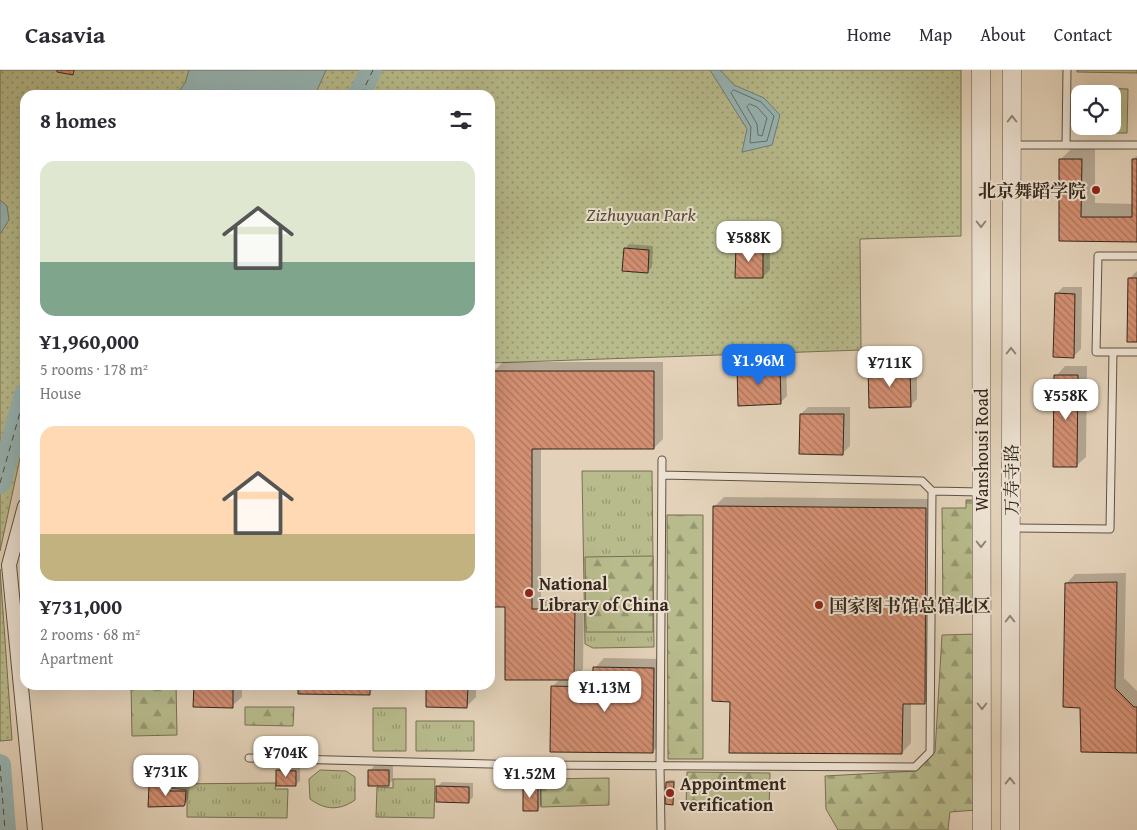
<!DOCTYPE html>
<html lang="en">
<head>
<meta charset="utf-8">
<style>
  body { margin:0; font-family:"Gentium Book Plus","Noto Serif SC",serif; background:#f2f2f3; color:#2b2b33; height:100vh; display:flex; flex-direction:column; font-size:19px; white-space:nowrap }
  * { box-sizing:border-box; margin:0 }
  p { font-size:16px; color:#7c7c81 }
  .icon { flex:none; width:28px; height:28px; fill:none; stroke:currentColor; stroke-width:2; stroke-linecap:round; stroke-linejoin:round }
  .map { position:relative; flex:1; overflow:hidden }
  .side { position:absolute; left:20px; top:20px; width:475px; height:600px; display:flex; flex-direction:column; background:#fff; border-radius:15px; box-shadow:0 5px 20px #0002 }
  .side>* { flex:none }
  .fabs { position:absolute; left:1071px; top:15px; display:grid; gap:10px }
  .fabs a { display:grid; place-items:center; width:50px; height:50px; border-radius:10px; background:#fff; box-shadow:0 5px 20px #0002; font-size:25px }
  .price { position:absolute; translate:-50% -42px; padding:0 11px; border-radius:10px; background:#fff; color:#222; font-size:16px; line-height:32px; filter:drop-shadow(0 1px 2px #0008) }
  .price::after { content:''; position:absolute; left:50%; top:30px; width:15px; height:11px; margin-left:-8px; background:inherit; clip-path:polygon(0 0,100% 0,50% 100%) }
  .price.selected { background:#1a73e8; color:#fff }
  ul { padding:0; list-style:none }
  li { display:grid; align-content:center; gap:10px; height:265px; padding:0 20px }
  li span { display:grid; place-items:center; height:155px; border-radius:15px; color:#555 }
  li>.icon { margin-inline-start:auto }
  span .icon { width:90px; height:90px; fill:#fffc; stroke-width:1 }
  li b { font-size:21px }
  h2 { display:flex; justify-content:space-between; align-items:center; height:60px; padding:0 20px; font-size:21px }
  header { display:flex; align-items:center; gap:30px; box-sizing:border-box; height:70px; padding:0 25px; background:#fff; border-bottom:1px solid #e1e1e2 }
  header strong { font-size:24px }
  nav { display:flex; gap:28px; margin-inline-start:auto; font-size:18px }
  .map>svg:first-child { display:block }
  .grass { fill:url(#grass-tufts); stroke:#767154 }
  .forest { fill:url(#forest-firs); stroke:#767154 }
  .park { fill:url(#park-dots); stroke:#767154 }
  .water { fill:#97b6b6; stroke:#707d78 }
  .shadow { fill:#0003 }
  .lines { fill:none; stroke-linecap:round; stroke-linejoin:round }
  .shore { stroke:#666e68; stroke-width:1 }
  .river { stroke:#97b6b6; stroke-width:22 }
  .ferry { stroke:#4e4b42; stroke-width:1; stroke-dasharray:6 5; stroke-linecap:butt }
  .building { fill:url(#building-back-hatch); stroke:#35271b }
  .service-casing { stroke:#605242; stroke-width:9 }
  .minor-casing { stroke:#605242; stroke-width:16 }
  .tertiary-casing { stroke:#605242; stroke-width:19 }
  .service { stroke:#ede2d2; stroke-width:7 }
  .minor { stroke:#ede2d2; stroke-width:14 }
  .tertiary { stroke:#ede2d2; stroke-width:18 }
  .oneway { stroke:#918476 }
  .poi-dot { fill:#8f2418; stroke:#ede2d2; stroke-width:2 }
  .labels { text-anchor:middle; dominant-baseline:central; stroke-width:4; stroke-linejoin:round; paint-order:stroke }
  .poi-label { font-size:18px; font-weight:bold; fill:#35271b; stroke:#ede2d2; text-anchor:start }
  .park-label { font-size:18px; font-style:italic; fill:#564c37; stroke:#ede2d2 }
  .street-label { font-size:18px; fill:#35271b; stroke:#ede2d2 }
</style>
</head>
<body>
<header>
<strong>Casavia</strong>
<nav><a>Home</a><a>Map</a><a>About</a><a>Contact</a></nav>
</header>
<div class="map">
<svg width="1137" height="760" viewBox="0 0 1137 760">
  <defs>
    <pattern id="grass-tufts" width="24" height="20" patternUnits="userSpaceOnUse" patternTransform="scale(1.25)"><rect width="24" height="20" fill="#b8bb8c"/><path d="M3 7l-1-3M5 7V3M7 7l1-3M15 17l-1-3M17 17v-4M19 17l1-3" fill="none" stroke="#969872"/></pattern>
    <pattern id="forest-firs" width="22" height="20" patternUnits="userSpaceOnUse" patternTransform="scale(1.25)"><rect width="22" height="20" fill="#b8bb8c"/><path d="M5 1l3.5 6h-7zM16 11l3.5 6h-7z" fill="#969872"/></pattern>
    <pattern id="park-dots" width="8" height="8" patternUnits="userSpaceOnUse" patternTransform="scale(1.25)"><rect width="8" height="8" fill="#b8bb8c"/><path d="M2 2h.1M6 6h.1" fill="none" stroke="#969872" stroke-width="1.8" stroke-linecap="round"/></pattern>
    <pattern id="building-back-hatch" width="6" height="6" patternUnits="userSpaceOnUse" patternTransform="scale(1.25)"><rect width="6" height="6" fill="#d38f72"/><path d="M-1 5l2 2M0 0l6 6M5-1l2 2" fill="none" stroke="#ac755d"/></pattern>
  </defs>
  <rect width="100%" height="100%" fill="#e3d2b9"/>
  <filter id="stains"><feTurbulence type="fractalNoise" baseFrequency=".004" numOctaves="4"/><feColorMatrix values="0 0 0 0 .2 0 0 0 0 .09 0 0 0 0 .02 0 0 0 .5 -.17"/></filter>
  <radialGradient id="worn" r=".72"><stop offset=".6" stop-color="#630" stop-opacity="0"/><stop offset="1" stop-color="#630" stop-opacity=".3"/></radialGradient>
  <path class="grass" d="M1095 18 1128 19 1127 63H1094V56H1112V24H1095Z
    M582 401H652L654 577 593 578 585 574Z
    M373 638H406V681H373Z
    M416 651H474V681H416Z
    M320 700 346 701 355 707V730C339 741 325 740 310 729L309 709Z
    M393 709H435L434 748 376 747 377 717 393 718Z
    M276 713 275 719H288L287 748 187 747V720L171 718 170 714Z"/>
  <path class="forest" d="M1077 0H1137V3L1077 2Z
    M966 430H978V540L943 541 942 438H966Z
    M667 445H703V689H668Z
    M653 486V562H586L585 487Z
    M978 564 977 740 950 742 948 760H838L826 739 825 706 916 701 935 682 942 565Z
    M131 615H176L177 665 132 666Z
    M245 637H294L293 656 245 655Z
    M687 702 770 703 769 740 686 738Z
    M609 708V735L541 737 540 709Z"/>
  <path class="park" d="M0 0H961V166L860 169 861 280 490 293V25H25V365L0 481Z
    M0 499 12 670 0 671Z"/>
  <path class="water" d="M189 0H326L315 25H176L185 13Z
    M710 0H720L734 15 764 28 780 45 772 75 742 82 747 59Z
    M0 130 7 136 9 150 0 164Z"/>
  <path class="shadow" d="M1075 75H1095V133L1133 134V89L1137 86V170H1060L1061 89Z
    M744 170H770V200L763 207 737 177Z
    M629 174 653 176 652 197 647 202 625 179Z
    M1137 201V271L1129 209Z
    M1063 217H1082L1081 279 1074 286 1056 224Z
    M786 290 787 326 780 333 738 298 745 291Z
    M917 290V329L910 336 870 298 877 291Z
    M503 292H663V369L654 378H541V530H584L583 599 575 607H595V598L604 588 663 589 662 672 652 682 552 617 560 609 507 536 494 301Z
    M1065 296H1087L1086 387 1076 396 1056 306Z
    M808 337H850V376L843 383 801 344Z
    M724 427 935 429 934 623 924 633H911V673L902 683 731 630 714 437Z
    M1126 503 1124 608 1137 621V682L1081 637 1066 514 1075 504Z
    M195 615H242V627L232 636Z
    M299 615H378L369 623Z
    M428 615H476V627L467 636Z
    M282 696 300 697V711L295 715 277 701Z
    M374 696H393V710L389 714 370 701Z
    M669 710H675L673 733 667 712Z
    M155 712 173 714 174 717H190L188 730 183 735 150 716Z
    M442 712 473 713V727L468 732 437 717Z
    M529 713H542V735L537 740 524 718Z"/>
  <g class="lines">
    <path class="shore" d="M734 20 761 32 774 46 767 71 750 73 751 57 731 23Z
      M750 34 757 37 767 48 762 66 758 65 757 54 747 37Z"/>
    <path class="river" d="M359 25 371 0
      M0 413 25 325
      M0 695 5 760"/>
    <path class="ferry" d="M361 25 373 0
      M0 413 25 325
      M0 695 5 760"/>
  </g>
  <path class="building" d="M57 0H74L73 5 57 2Z
    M1059 89H1082L1081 147H1132V89H1137V172L1059 171Z
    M736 177H763V208H735Z
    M624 178 649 180 648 203 622 201Z
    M1128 208H1137V272H1127Z
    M1055 223 1075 224 1074 288 1053 287Z
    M780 296 781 334 738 336 737 298Z
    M910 297 911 337 869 338 868 298Z
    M493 301H654V379H532V539H575L574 610H505V537H492Z
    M1054 305H1078L1077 397H1053Z
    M800 344H844L843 385 799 384Z
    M713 436 926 438 925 634H903L902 684 729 683 730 632 712 631Z
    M1117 512 1115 618 1134 637H1137V683L1081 682 1080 638 1063 637 1065 513Z
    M593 597 654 598 653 683 550 682 551 616 593 617Z
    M194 615H233V638L193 637Z
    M298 615H370V625L298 624Z
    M426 615H468L467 638 426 637Z
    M276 700 296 701V716H276Z
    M368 700H389V716H368Z
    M666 712H674L673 735 665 734Z
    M149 716H164L169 718 170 721H186L185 734 184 736 148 737Z
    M436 716 469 717V733L436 732Z
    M523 717H538V741H523Z"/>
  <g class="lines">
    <g class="service-casing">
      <path id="service" d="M1012 75H1137
        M1066 75 1067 0
        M1137 186H1098L1096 282H1137
        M932 421 981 422
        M1011 458 1110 459 1113 282
        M249 688 528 695 915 697 930 682 932 421 922 411 662 405
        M661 760 660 696 662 390"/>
    </g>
    <g class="minor-casing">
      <path id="minor" d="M25 436 9 495 35 760"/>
    </g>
    <g class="tertiary-casing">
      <path id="tertiary" d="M981 0 982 760
        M1010 760 1012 0"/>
    </g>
    <use href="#service" class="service"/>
    <use href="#minor" class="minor"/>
    <use href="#tertiary" class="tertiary"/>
  </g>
  <defs><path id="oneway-chevron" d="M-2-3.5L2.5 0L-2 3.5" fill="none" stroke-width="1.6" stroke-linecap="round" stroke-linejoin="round" transform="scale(1.25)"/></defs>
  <g class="oneway">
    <use href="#oneway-chevron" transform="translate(1012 49) rotate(-90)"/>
    <use href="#oneway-chevron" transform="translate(981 154) rotate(90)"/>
    <use href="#oneway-chevron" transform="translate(1011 281) rotate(-90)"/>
    <use href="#oneway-chevron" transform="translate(981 474) rotate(90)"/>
    <use href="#oneway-chevron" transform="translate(1010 549) rotate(-90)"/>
    <use href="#oneway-chevron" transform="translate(982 636) rotate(90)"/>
    <use href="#oneway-chevron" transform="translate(1010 711) rotate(-90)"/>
  </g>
  <g class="poi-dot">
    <circle cx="1096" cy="120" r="5"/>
    <circle cx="529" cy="523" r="5"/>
    <circle cx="819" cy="535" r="5"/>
    <circle cx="670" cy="723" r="5"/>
  </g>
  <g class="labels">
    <g class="poi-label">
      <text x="1086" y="120" text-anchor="end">北京舞蹈学院</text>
      <text x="539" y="513">National<tspan x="539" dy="21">Library of China</tspan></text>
      <text x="829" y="535">国家图书馆总馆北区</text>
      <text x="680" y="713">Appointment<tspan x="680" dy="21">verification</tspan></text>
    </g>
    <g class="park-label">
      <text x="641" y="144">Zizhuyuan Park</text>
    </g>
    <g class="street-label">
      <text transform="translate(981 380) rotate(-90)">Wanshousi Road</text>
      <text transform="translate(1011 410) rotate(-90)">万寿寺路</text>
    </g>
  </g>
  <rect width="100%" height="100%" filter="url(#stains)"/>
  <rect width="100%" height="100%" fill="url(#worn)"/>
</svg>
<div class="fabs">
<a><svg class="icon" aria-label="locate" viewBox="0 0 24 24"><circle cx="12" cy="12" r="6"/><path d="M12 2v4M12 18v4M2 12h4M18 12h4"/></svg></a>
</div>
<b class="price" style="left:749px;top:193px">¥588K</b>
<b class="price selected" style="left:759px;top:316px">¥1.96M</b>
<b class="price" style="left:890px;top:318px">¥711K</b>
<b class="price" style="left:1066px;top:351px">¥558K</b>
<b class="price" style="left:605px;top:643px">¥1.13M</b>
<b class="price" style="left:286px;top:708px">¥704K</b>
<b class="price" style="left:166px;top:727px">¥731K</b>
<b class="price" style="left:530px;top:729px">¥1.52M</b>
<section class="side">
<h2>8 homes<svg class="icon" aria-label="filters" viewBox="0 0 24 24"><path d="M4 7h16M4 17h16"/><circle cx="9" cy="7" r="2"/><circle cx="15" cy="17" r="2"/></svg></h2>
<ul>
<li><span style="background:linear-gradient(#dfe7d0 65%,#7fa58c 0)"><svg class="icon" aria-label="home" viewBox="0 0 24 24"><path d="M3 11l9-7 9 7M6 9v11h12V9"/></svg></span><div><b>¥1,960,000</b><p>5 rooms · 178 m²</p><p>House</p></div></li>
<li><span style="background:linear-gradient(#ffd9b3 70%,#c2b280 0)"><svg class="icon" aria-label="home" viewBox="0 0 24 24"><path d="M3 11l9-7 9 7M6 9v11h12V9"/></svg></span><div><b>¥731,000</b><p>2 rooms · 68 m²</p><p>Apartment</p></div></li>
</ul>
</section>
</div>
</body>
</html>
